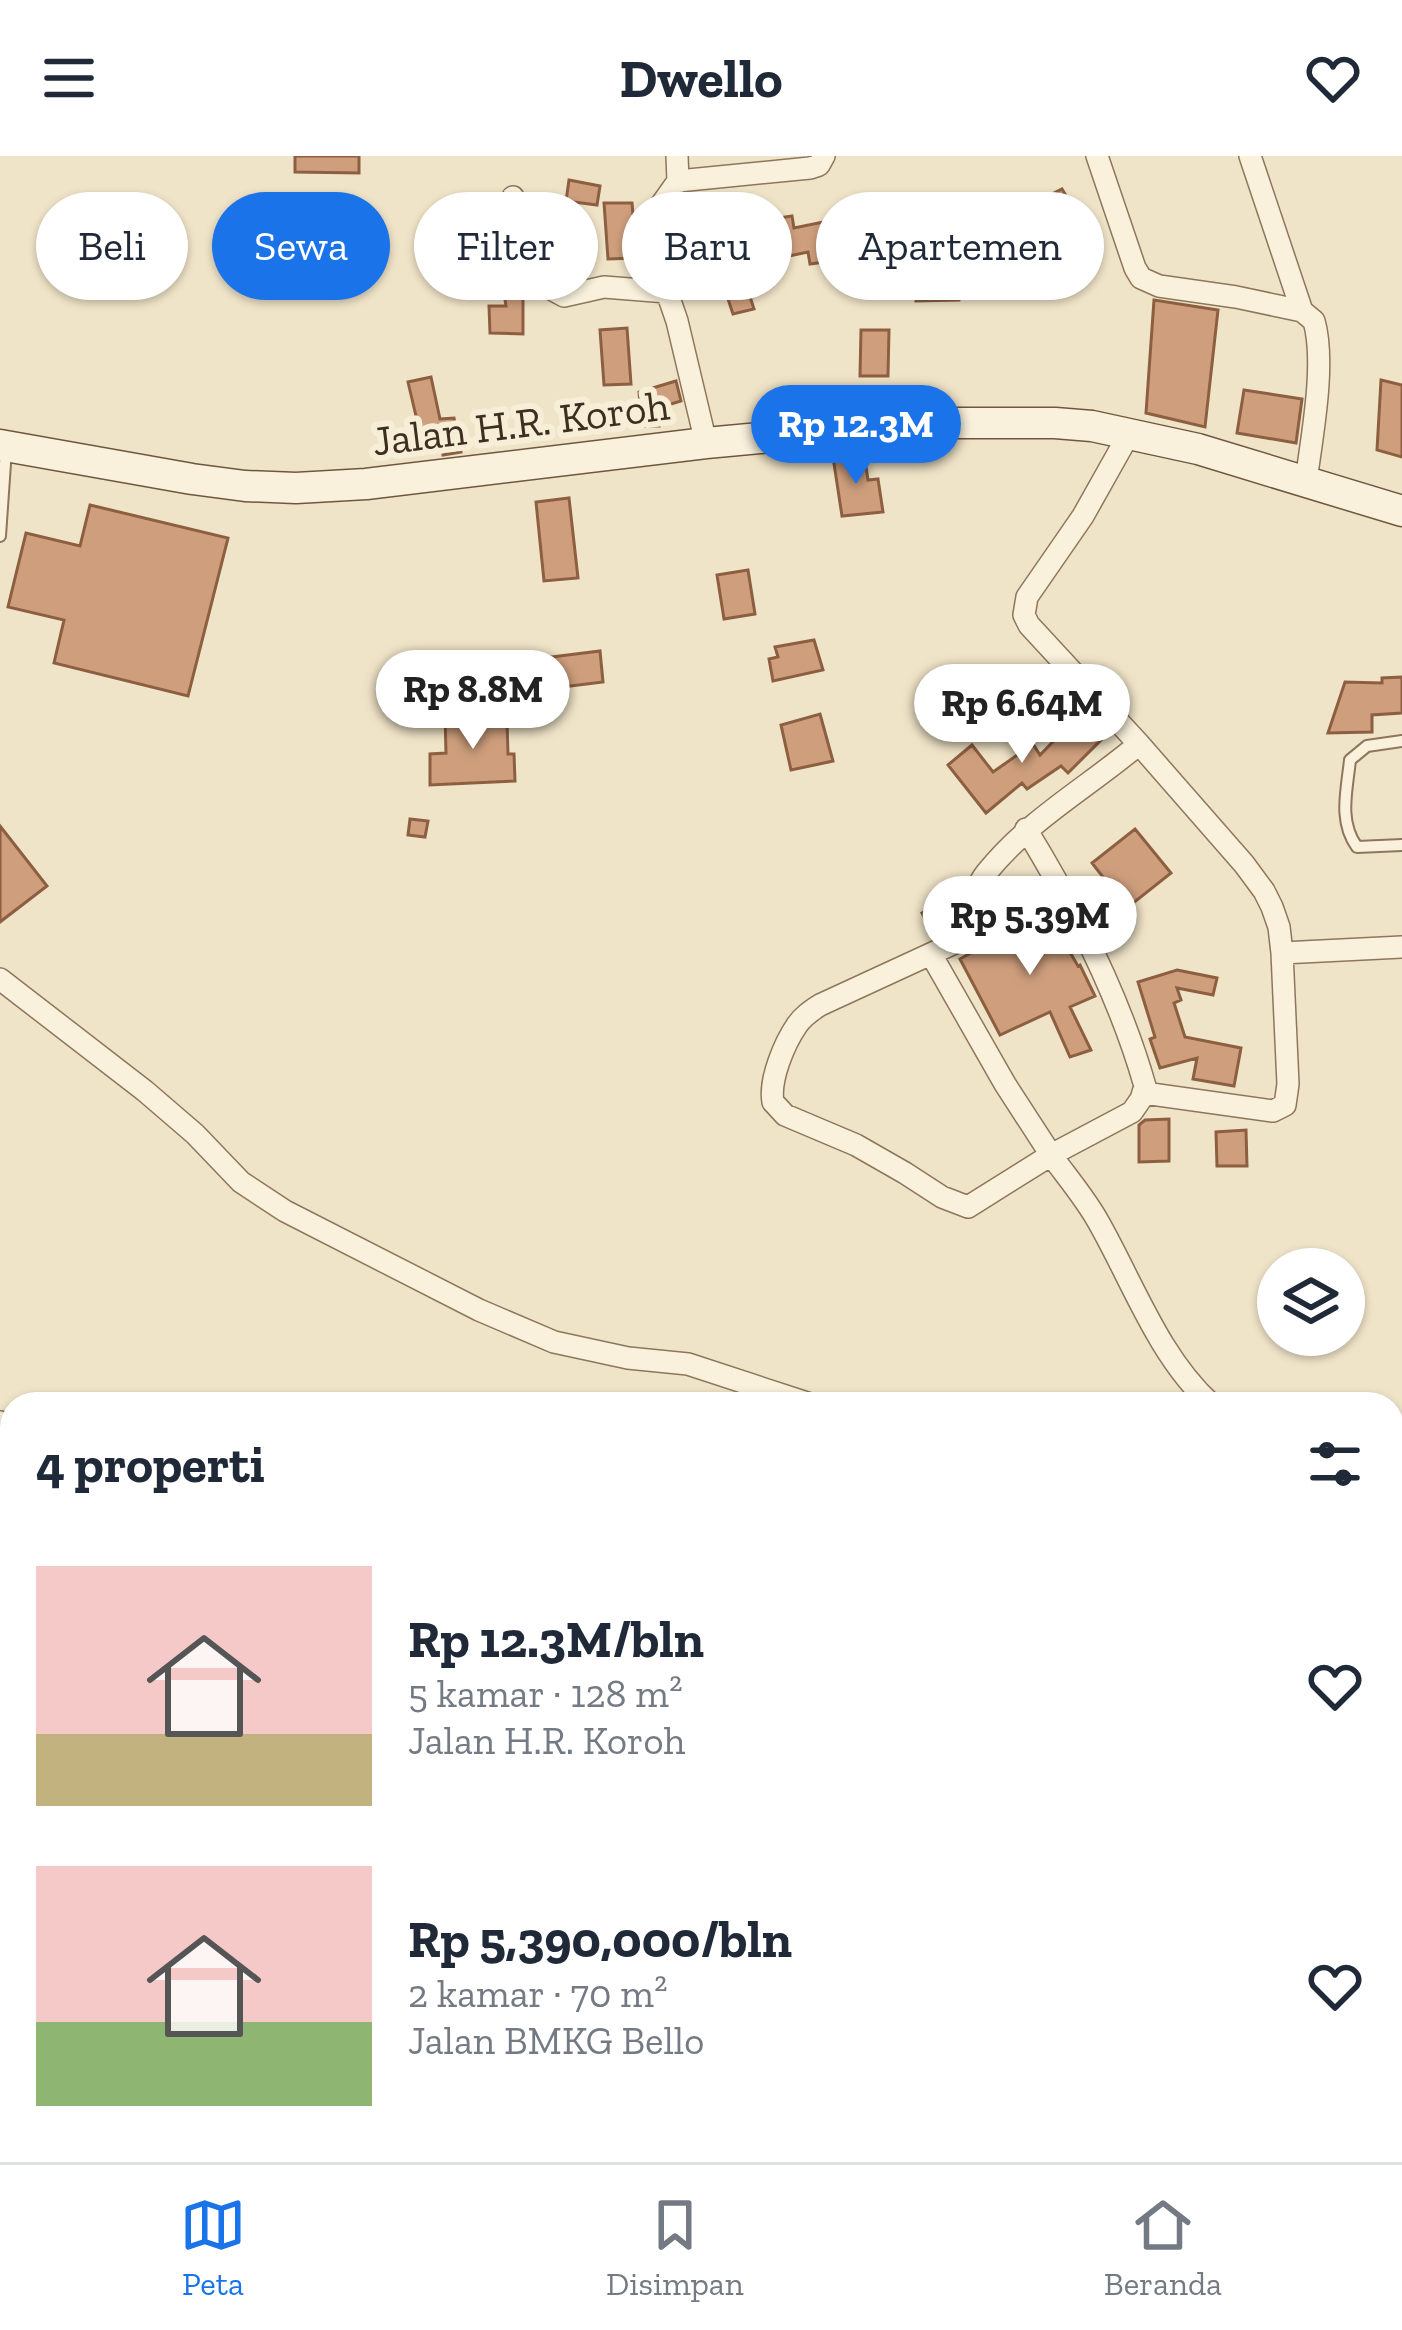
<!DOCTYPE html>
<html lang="id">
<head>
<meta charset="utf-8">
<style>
  body { margin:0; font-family:"Zilla Slab",serif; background:#f2f2f3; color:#1f2937; height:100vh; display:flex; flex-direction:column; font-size:45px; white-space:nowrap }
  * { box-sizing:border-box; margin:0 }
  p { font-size:39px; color:#747a83 }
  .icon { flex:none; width:66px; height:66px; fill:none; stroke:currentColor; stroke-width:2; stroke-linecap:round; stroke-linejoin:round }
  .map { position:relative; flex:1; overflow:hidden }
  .drawer { position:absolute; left:0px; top:1236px; width:1404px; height:771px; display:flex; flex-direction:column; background:#fff; border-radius:36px 36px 0 0; box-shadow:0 3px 9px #0004 }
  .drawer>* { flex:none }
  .top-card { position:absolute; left:36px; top:36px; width:1332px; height:108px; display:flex; gap:24px }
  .controls { position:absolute; left:1257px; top:1092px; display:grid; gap:24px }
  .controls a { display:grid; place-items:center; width:108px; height:108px; border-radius:50%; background:#fff; box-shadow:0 3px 9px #0004; font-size:60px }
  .price { position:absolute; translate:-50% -102px; padding:0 27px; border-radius:42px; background:#fff; color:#222; font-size:39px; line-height:78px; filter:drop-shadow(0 3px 6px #0008) }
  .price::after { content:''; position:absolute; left:50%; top:72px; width:36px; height:27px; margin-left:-18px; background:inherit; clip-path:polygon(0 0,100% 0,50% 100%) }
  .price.on { background:#1a73e8; color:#fff }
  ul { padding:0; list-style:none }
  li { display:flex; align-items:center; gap:36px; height:300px; padding:0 36px }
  li span { display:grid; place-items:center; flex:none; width:336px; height:240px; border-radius:0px; color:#555 }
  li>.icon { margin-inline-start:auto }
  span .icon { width:144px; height:144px; fill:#fffc; stroke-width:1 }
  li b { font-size:51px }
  h2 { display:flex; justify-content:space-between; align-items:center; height:144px; padding:0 36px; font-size:51px }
  .pill { padding:0 42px; border-radius:54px; background:#fff; box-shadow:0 3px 9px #0004; font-size:42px; line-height:108px }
  .pill.on { background:#1a73e8; color:#fff }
  header { display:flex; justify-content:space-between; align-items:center; height:156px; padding:0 36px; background:#fff; font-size:54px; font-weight:700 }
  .dock { display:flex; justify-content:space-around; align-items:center; height:168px; border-top:3px solid #e0e1e3; background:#fff; font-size:33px; color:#747a83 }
  .dock a { display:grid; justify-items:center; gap:6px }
  .dock .on { color:#1a73e8 }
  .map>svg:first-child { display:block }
  .building { fill:#cf9f7d; stroke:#8d5f41; stroke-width:3 }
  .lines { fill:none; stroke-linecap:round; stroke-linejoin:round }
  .service-casing { stroke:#8d765c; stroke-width:14 }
  .minor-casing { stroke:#8d765c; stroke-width:24 }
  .secondary-casing { stroke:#6f573f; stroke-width:33 }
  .service { stroke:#faf1dc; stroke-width:10 }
  .minor { stroke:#faf1dc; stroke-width:21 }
  .secondary { stroke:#faf1dc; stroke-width:30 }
  .labels { text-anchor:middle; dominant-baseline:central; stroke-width:12; stroke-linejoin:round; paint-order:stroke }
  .street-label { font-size:42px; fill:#3d2e20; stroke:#f7eed8 }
</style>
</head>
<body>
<header><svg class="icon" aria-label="menu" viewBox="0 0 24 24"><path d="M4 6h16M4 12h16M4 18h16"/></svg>Dwello<svg class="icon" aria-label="heart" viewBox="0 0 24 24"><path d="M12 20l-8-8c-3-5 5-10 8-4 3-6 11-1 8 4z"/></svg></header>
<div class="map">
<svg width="1402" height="2006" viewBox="0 0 1402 2006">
  <rect width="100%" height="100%" fill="#f0e4c8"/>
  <path class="building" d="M295 0H359V17L295 16Z
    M569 24 600 30 597 49 566 45Z
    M1062 33 1083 68 1058 80 1038 45Z
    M604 47H632L634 70 643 72 645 90H634L636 102 608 103Z
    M792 60 794 72 833 64 839 104 810 108 808 96 770 104 773 118 750 123 742 89 769 81 766 64Z
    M520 97 523 119V178L490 177 489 150H506L498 100Z
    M960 107 959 144 916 145V132H890V109Z
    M744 122 754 153 733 158 723 128Z
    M1154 144 1218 154 1205 271 1146 257Z
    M627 172 631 228 604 229 600 174Z
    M861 174H889L888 220H860Z
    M431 221 440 263 454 262 461 296 443 299 437 274 420 277 408 226Z
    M1381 224 1402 229V301L1377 294Z
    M676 225 681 245 658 252 659 270H642L639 236Z
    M1244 234 1302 243 1296 287 1237 277Z
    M852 298 853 304H865L868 324 878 323 883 356 842 360 833 301Z
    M569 342 578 422 544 425 536 346Z
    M90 349 228 382 188 540 54 507 64 464 8 451 26 377 80 390Z
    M748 414 755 458 724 463 717 419Z
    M814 484 823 514 773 525 769 503 778 501 775 491Z
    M600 495 603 526 546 533 543 502Z
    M1051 515 1068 534 1026 564 1010 546Z
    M1402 521V557L1372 559V576L1328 577 1345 526 1382 527V522Z
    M495 557V565H507L508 598H514L515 625 430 629V598L446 597 445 559Z
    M820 558 833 605 791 614 781 569Z
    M1075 563 1101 584 1068 617 1061 610 1027 633 1022 627 986 657 948 609 972 589 993 616 1033 588 1040 599Z
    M410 663 428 665 425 681 408 679Z
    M0 670 47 730 0 766Z
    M1135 673 1171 717 1127 752 1092 707Z
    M1032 743 1052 777 1057 774 1078 810 1080 809 1095 840 1070 851 1091 894 1070 901 1050 856 1000 879 960 803 1017 771 1008 756Z
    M943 744 955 765 951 772 935 780 922 757Z
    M1177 814 1217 822 1213 839 1177 832 1181 844 1174 847 1185 881 1241 892 1234 930 1193 923 1197 902 1160 912 1150 883 1155 881 1138 826Z
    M1169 963V1005L1139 1006V969L1145 964Z
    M1246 974 1247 1010H1217L1216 976Z"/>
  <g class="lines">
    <g class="service-casing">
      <path id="service" d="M0 380 6 293
        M1402 585 1367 590 1350 604C1347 634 1338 665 1357 691L1402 689"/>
    </g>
    <g class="minor-casing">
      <path id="minor" d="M677 0 678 25 810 12 819 9 824 0
        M1097 0 1135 112 1141 122 1159 130 1236 141 1302 155 1314 165C1326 207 1312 280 1306 325
        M1250 0 1302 155
        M678 25 661 49 658 74 667 136 677 165 706 287
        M513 41 553 134 564 140 604 131 667 136
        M1139 588 1244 708 1264 735 1272 751 1279 771 1282 797 1288 928 1285 949 1273 955 1144 937
        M1026 673C1075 753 1119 839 1145 930L1141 943 1132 956 1051 999C1067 1021 1086 1043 1099 1067 1133 1127 1159 1201 1211 1248
        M1282 797 1402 791
        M932 800 1005 928 1051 999 968 1051 942 1041 905 1017 856 989 785 959 773 946C769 924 784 888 797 869 803 860 811 855 820 849L961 784C978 765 966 742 987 716 1031 662 1087 632 1139 588L1029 469 1024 459 1027 441 1083 360 1129 278
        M0 823 145 935 195 978 241 1026 285 1055 479 1154 554 1186 628 1202 688 1208 810 1248
        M0 1266 12 1282
        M1392 1343 1399 1354 1402 1367
        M1392 1401 1402 1369
        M1392 1517 1402 1518
        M0 1575 12 1568
        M1392 1683 1402 1689
        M0 1750 12 1761
        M1392 1860 1402 1843
        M1392 1925 1402 1934
        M668 1995 677 2006
        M1016 2006 1029 1995
        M1317 2006 1323 1995"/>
    </g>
    <g class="secondary-casing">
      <path id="secondary" d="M0 289 192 323 245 330 296 332 366 328 706 287 924 267H1055L1092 270 1198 293 1402 355"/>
    </g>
    <use href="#service" class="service"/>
    <use href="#minor" class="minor"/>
    <use href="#secondary" class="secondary"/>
  </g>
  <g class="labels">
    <g class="street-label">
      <text transform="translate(521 267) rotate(-7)">Jalan H.R. Koroh</text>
    </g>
  </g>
</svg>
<div class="controls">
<a><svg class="icon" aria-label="layers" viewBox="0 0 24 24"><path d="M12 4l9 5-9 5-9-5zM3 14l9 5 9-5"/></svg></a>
</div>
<b class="price on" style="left:856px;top:331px">Rp 12.3M</b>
<b class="price" style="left:473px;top:596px">Rp 8.8M</b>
<b class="price" style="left:1022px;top:610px">Rp 6.64M</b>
<b class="price" style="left:1030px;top:822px">Rp 5.39M</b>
<div class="top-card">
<a class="pill">Beli</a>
<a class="pill on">Sewa</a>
<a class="pill">Filter</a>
<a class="pill">Baru</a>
<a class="pill">Apartemen</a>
</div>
<section class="drawer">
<h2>4 properti<svg class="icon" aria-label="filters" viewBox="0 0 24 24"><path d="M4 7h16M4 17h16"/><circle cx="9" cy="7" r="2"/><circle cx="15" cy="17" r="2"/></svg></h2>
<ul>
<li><span style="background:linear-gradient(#f6c9c9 70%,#c2b280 0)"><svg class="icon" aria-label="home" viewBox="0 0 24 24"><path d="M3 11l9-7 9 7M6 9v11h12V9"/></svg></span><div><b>Rp 12.3M/bln</b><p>5 kamar · 128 m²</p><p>Jalan H.R. Koroh</p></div><svg class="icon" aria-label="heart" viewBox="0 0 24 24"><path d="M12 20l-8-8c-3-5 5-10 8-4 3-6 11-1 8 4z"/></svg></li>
<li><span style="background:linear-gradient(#f6c9c9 65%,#8fb573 0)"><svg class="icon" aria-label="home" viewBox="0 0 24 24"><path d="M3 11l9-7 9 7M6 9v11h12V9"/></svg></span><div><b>Rp 5,390,000/bln</b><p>2 kamar · 70 m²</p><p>Jalan BMKG Bello</p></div><svg class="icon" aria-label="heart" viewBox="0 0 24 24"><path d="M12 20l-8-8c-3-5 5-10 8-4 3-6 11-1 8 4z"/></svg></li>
</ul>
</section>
</div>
<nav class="dock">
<a class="on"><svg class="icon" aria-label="map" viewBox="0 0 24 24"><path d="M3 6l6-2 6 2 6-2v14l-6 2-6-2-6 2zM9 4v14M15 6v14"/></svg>Peta</a>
<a><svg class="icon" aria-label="saved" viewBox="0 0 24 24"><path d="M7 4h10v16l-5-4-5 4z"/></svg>Disimpan</a>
<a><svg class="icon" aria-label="home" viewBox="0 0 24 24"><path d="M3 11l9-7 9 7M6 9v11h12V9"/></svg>Beranda</a>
</nav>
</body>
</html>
